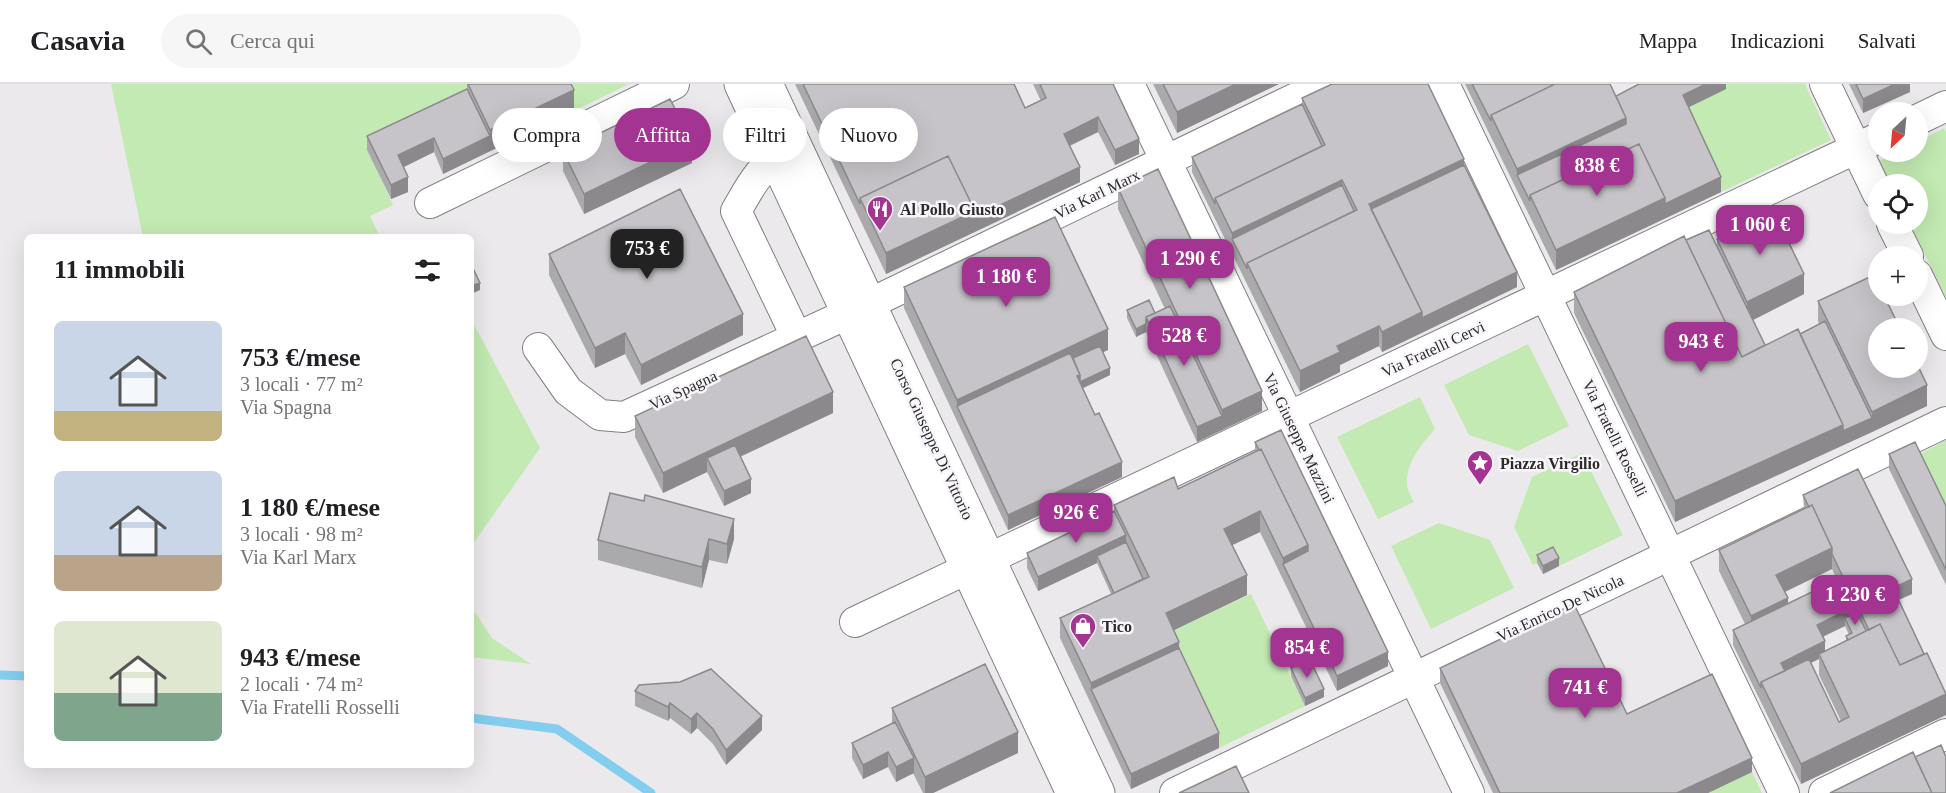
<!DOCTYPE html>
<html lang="it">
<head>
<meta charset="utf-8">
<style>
  body { margin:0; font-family:"Times New Roman",serif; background:#f6f6f6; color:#202124; height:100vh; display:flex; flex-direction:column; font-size:22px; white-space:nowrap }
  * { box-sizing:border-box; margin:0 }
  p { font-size:20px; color:#757577 }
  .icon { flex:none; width:33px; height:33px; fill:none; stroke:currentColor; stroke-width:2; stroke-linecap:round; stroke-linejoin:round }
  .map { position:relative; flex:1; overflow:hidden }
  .drawer { position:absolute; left:24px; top:150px; width:450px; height:534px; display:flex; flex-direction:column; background:#fff; border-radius:9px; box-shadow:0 6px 24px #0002 }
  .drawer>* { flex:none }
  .banner { position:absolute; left:492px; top:24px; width:570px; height:54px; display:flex; gap:12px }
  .needle { width:39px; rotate:206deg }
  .tools { position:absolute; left:1868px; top:18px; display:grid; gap:12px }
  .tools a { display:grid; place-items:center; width:60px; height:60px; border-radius:50%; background:#fff; box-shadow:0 6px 24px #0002; font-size:30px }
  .price { position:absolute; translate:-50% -51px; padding:0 14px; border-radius:12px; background:#a43491; color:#fff; font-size:20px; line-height:39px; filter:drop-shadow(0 2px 3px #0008) }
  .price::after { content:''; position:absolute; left:50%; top:36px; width:18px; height:14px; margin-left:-9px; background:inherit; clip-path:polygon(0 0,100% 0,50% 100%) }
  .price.on { background:#222; color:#fff }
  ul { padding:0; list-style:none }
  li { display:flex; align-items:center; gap:18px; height:150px; padding:0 30px }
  li span { display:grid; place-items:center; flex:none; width:168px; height:120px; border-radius:9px; color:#555 }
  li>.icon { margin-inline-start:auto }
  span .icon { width:72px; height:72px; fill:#fffc; stroke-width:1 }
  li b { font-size:26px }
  h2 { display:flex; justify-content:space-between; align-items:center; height:72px; padding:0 30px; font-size:26px }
  .tag { padding:0 21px; border-radius:27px; background:#fff; box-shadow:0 6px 24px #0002; font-size:21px; line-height:54px }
  .tag.on { background:#a43491; color:#fff }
  header { display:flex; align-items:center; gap:36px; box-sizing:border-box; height:84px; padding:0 30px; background:#fff; border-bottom:2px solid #e0e0e0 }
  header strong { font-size:28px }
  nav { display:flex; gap:33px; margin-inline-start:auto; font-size:21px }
  .search { width:420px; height:54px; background:#f6f6f6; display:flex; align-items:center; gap:15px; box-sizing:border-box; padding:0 21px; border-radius:33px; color:#757577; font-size:22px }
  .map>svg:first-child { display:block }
  .green { fill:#c3eab2 }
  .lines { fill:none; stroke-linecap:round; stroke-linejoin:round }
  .stream { stroke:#83cdef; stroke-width:9 }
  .minor-casing { stroke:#817f82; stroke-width:32 }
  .secondary-casing { stroke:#817f82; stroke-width:35 }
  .minor { stroke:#fff; stroke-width:30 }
  .secondary { stroke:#fff; stroke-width:33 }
  .wall { fill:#aaa9ac; fill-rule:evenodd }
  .shaded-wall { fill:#8b898c }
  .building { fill:#c6c4c8; stroke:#8b898c; stroke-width:1.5 }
  .labels { text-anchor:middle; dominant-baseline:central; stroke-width:5; stroke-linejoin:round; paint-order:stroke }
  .street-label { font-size:16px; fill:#2c2b2c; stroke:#f8f6fa }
  .poi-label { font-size:16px; font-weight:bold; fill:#2c2b2c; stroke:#f8f6fa; text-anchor:start }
</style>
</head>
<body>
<header>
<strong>Casavia</strong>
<div class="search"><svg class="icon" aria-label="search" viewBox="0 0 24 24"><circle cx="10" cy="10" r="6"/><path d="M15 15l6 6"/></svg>Cerca qui</div>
<nav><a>Mappa</a><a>Indicazioni</a><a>Salvati</a></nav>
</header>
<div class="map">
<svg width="1946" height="709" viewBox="0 0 1946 709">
  <rect width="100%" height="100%" fill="#ebe9ec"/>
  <path class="green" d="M111 0H508L368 66 393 121 370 132 380 153H143Z
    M561 0H629L574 27Z
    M1723 0H1805L1831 56 1721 108 1683 26 1725 5Z
    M1944 44 1946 48V213L1910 140H1917V100H1891L1879 77 1898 68H1917V58Z
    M471 235 540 364 471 463Z
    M1528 260 1569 342 1518 367 1469 351 1444 301Z
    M1420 313 1435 345C1422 360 1406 378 1407 400 1407 406 1411 412 1414 418L1378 435 1337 353Z
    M1946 356V437L1915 373Z
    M1582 369 1623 451 1559 482 1553 471 1533 481 1514 443 1532 393Z
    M1439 439 1490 456 1514 504 1431 545 1391 462Z
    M1251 510 1305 622 1219 664 1166 550Z
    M471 522 492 554 531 580 471 573Z
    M1752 688 1762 709H1708Z"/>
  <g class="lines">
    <path class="stream" d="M0 591 27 592
      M471 634 557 645 651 709"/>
    <g class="minor-casing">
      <path id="minor" d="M1129 0 1469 709
        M1444 0 1784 709
        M1825 0 1878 110
        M1917 36 1946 22
        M796 65C759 82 756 93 736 127L797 254
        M430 119 674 0
        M1892 140 1908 172
        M1917 191 1946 251
        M538 264 568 307 600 331 624 333 869 220 1325 0
        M855 538 1878 54
        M1175 709 1946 338
        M1824 709 1946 650"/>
    </g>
    <g class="secondary-casing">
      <path id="secondary" d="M741 0 1073 709
        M766 0 1098 709"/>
    </g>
    <use href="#minor" class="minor"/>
    <use href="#secondary" class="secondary"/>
  </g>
  <path class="wall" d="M467 0 574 27 443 90 434 68 403 83 408 108 391 115 367 66V52L467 5Z
    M795 0H1014L1025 24 1041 17 1033 0H1113L1139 70 1115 81 1098 48 1070 62 1080 98 886 190Z
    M1153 0H1279L1177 49Z
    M1465 0H1610L1616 12 1726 0V5L1689 23 1721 108 1556 186Z
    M1849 0H1910V8L1863 29Z
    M1302 14 1464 81 1517 203 1382 268 1379 262 1340 281V288L1300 308 1192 88V73L1302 20Z
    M563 67 692 79 584 130 563 87Z
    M1118 104 1262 327 1197 358 1146 248 1136 253 1127 234V226L1155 229 1165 225 1118 125Z
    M1717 155 1804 210 1753 236 1765 261 1800 250 1819 240 1818 237V217L1927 322 1872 348 1675 438 1574 229V208L1686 156 1717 161Z
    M549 170 743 251 641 301 625 270 595 284 549 191Z
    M904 203 1108 266 1103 268 1110 291 1083 304 1122 393 1008 446 904 224Z
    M833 329 740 373 751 409 724 422 707 388 663 409 635 353V332Z
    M1255 358 1388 582 1337 607 1260 448 1232 461 1247 511 1174 546 1179 564 1219 664 1131 705 1060 554V534L1111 510 1097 479 1038 507 1027 484V469L1114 427V421L1178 405 1255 368Z
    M1889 370 1946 422V501L1889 385Z
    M1803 411 1912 510 1899 516 1924 570 1946 610V631L1801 700 1733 561V546L1745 540 1719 487V466L1804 425ZM1832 485 1837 496 1788 520 1785 508ZM1845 542 1849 551 1846 552V557L1825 567 1823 553ZM1819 575V591L1841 637 1839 638 1810 579Z
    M734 455 727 480 709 476 702 504 598 476V456Z
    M1537 471 1559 482 1543 490 1537 479Z
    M1291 584 1324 613 1305 622 1291 592Z
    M1440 584 1752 688 1708 709H1493L1440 599Z
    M635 607 762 646 726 681 713 660 697 644 691 650 670 634 668 637 635 622Z
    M892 624 1018 669 933 709H923L913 689 896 698 888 683 863 695 852 674V659L892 639Z"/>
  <path class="shaded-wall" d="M1236 0H1279L1177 49V28Z
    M1706 0H1726V5L1683 26V11Z
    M1895 0H1910V8L1863 29V15Z
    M574 6V27L490 67V46Z
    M1098 33V48L1064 64V50Z
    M1626 34V54L1517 91V85Z
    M490 52V67L443 90V75Z
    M434 54V68L398 86V71Z
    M1139 55V70L1115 81V66Z
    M692 58V79L584 130V110Z
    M1464 75V95L1375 138 1369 120Z
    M1080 83V98L886 190V169L975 127Z
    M408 93V108L391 115V101Z
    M1721 93V108L1556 186V166L1665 114Z
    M1342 96V116L1232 155V149Z
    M1517 188V203L1382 268V248L1422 228Z
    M1804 190V210L1747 239V218Z
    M480 199V206L471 210V202Z
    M743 230V251L641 301V281Z
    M1146 240V248L1136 253V245Z
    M1379 242V262L1340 281V288L1300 308V287L1337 262Z
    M1108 245V266L1073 282 957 322V316Z
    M625 249V270L595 284V264Z
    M1110 284V291L1077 307V292L1080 291Z
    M1927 301V322L1872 348V328Z
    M1262 307V327L1222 346V326Z
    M833 308V329L713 385 707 374V388L663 409V389Z
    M1222 332V346L1197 358V343Z
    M1872 334V348L1675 438V417L1843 341Z
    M1122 378V393L1008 446V431Z
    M751 395V409L724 422V407Z
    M1260 427V448L1224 465V445Z
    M734 435V455L727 480V460Z
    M1126 451V465L1097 472V479L1038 507V493Z
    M709 455V476L702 504V483Z
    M1308 461V482L1283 480V474Z
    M1832 464V485L1776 512V491Z
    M1559 474V482L1543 490V482Z
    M1247 491V511L1166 550V529Z
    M1912 495V510L1893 518V504Z
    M1788 514V534L1751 552V532Z
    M1857 521V536L1845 534V542L1817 555V541Z
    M1825 557V572L1819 570V575L1781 593V579Z
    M1179 558V579L1091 605V620V599Z
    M1388 568V582L1337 607V592Z
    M1324 605V613L1305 622V614Z
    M1946 610V631L1801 700V680Z
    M670 619V634L668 637V623Z
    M697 629V644L691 650V635Z
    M762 632V646L726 681V666Z
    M1018 648V669L933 709H925V693Z
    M1219 649V664L1131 705V690Z
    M888 668V683L863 695V681Z
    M914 674V689L896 698V683Z
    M1752 674V688L1708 709H1677Z"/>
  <path class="building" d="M468 0H571L574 6 490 46Z
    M803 0H1014L1025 24 1046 14 1040 0H1113L1139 55 1115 66 1098 33 1064 50 1080 83 975 133V127L948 72 860 114V120Z
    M1163 0H1236L1177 28Z
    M1332 0H1428L1464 75 1369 120 1422 228 1382 248 1379 242 1337 262 1340 268 1300 287 1247 179 1357 126 1342 96 1232 149 1215 114 1325 61 1302 14Z
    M1472 0H1555L1491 31V37Z
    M1555 0H1610L1626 34 1517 85 1491 31Z
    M1639 0H1706L1683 11 1721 93 1665 120V114L1639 60 1530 111V117L1517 91 1626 40V34L1616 12Z
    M1856 0H1895L1863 15Z
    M467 5 490 52 443 75 434 54 398 71 408 93 391 101 367 52Z
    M670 15 692 58 584 110 563 67Z
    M1302 20 1322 62 1215 114V120L1192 73Z
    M1639 60 1665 114 1556 166 1530 111Z
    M948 72 975 127 886 169 860 114Z
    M1464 81 1517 188 1422 234V228L1371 125Z
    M1158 85 1262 307 1222 326 1118 104Z
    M1342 101 1354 127 1247 179V185L1232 155Z
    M680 105 743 230 641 281 625 249 595 264 549 170Z
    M1773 126 1804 190 1747 218 1717 155Z
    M1055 133 1108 245 957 316 904 203Z
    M1709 146 1765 261 1742 273 1686 156Z
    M1684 152 1742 273 1798 245 1843 341 1675 417 1574 208Z
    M471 180 480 199 471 202Z
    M1874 191 1878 199V212H1884L1900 244H1878V284H1917V280L1927 301 1872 328 1818 217Z
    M1149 216 1155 229 1146 233V240L1136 245 1127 226Z
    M1170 222 1222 332 1197 343 1146 233Z
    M1825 237 1872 334 1843 347V341L1800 250Z
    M806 252 833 308 663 389 635 332Z
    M1100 262 1110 284 1080 298V291L1073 274Z
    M1070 269 1080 291 1077 292 1095 331 1099 329 1122 378 1008 431 957 322Z
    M1281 346 1388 568 1337 592 1283 480 1308 467V461L1261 365 1259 366 1255 358Z
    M1915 358 1946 422V486L1889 370Z
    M735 361 751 395 724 407 707 374Z
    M1261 365 1308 461 1283 474 1260 427 1224 445 1247 491 1166 529 1179 558 1091 599 1060 534 1149 493 1114 421 1174 393 1178 405Z
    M1858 385 1912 495 1893 504 1924 570 1900 581 1880 540 1869 546 1857 521 1817 541 1825 557 1781 579 1785 587 1761 598V604L1733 546 1843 493 1832 470V464L1812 421 1809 423 1803 411Z
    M610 409 644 417 645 411 734 435 727 460 709 455 702 483 598 456Z
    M1812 421 1832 464 1776 491 1788 514 1751 532 1719 466Z
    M1114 427 1126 451 1038 493 1027 469Z
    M1126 458 1143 495 1114 509 1097 472Z
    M1553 463 1559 474 1543 482 1537 471Z
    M1574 520 1627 630 1712 590 1752 674 1677 709H1500L1440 584Z
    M1857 528 1866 547 1848 556 1846 552 1852 549 1845 534Z
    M1880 540 1900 581 1927 569 1946 610 1801 680 1761 598 1809 575 1839 638 1849 633 1819 570Z
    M1179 564 1219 649 1131 690 1091 605Z
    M1310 576 1324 605 1305 614 1291 584Z
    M985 580 1018 648 925 693 892 624Z
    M711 585 762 632 726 666 713 645 697 629 691 635 670 619 668 623 635 607 639 601 680 598Z
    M895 638 914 674 896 683 888 668 863 681 852 659Z
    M1941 661 1946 673V709H1932L1915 673Z
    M1913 668 1932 709H1830Z
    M1236 682 1249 709H1179Z"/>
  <defs>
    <g id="restaurant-pin" transform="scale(1.35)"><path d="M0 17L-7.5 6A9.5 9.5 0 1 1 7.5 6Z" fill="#a43491" stroke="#f8f6fa"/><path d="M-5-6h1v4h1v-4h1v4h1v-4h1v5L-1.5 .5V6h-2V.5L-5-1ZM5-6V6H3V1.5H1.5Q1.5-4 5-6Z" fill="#fff"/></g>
    <g id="sight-pin" transform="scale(1.35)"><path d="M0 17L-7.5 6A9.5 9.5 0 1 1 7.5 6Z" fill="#a43491" stroke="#f8f6fa"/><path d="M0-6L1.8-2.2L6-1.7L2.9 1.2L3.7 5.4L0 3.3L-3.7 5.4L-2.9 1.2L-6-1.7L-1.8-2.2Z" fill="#fff"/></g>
    <g id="shop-pin" transform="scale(1.35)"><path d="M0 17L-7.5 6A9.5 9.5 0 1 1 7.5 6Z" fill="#a43491" stroke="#f8f6fa"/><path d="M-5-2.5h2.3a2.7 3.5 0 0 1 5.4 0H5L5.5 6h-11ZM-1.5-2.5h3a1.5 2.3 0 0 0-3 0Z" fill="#fff"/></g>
  </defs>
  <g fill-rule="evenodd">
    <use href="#restaurant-pin" x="880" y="125"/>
    <use href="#sight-pin" x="1480" y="379"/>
    <use href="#shop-pin" x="1083" y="542"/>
  </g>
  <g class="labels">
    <g class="street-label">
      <text transform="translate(1097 110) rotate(-26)">Via Karl Marx</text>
      <text transform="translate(1433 265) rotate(-25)">Via Fratelli Cervi</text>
      <text transform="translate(683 306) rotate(-25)">Via Spagna</text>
      <text transform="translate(1299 354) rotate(64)">Via Giuseppe Mazzini</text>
      <text transform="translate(1615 354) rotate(64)">Via Fratelli Rosselli</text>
      <text transform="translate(932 355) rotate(65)">Corso Giuseppe Di Vittorio</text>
      <text transform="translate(1560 524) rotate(-25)">Via Enrico De Nicola</text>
    </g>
    <g class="poi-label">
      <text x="900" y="125">Al Pollo Giusto</text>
      <text x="1500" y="379">Piazza Virgilio</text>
      <text x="1102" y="542">Tico</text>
    </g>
  </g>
</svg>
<div class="tools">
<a><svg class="needle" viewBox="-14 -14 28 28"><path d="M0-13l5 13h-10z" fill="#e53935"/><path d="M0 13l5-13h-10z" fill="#757577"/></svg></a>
<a><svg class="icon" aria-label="locate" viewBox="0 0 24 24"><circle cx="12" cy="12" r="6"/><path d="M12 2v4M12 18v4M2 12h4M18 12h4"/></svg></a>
<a>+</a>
<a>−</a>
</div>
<b class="price" style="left:1597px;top:113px">838 €</b>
<b class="price" style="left:1760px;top:172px">1 060 €</b>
<b class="price on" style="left:647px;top:196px">753 €</b>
<b class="price" style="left:1190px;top:206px">1 290 €</b>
<b class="price" style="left:1006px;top:224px">1 180 €</b>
<b class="price" style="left:1184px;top:283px">528 €</b>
<b class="price" style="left:1701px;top:289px">943 €</b>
<b class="price" style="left:1076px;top:460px">926 €</b>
<b class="price" style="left:1855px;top:542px">1 230 €</b>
<b class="price" style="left:1307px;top:595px">854 €</b>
<b class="price" style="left:1585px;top:635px">741 €</b>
<div class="banner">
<a class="tag">Compra</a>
<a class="tag on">Affitta</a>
<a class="tag">Filtri</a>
<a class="tag">Nuovo</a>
</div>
<section class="drawer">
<h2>11 immobili<svg class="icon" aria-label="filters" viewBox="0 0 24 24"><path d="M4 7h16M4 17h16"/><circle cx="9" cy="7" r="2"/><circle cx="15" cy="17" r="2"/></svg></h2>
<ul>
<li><span style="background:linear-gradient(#c9d6e8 75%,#c2b280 0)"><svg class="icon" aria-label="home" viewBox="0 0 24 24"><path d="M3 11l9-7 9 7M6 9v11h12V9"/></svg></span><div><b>753 €/mese</b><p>3 locali · 77 m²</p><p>Via Spagna</p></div></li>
<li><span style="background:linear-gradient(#c9d6e8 70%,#b9a48a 0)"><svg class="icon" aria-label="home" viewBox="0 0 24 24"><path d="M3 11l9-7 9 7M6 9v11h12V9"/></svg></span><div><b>1 180 €/mese</b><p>3 locali · 98 m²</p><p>Via Karl Marx</p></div></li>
<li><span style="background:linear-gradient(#dfe7d0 60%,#7fa58c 0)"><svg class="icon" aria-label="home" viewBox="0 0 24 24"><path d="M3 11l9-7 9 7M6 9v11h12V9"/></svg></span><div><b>943 €/mese</b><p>2 locali · 74 m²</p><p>Via Fratelli Rosselli</p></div></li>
</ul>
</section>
</div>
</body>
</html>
